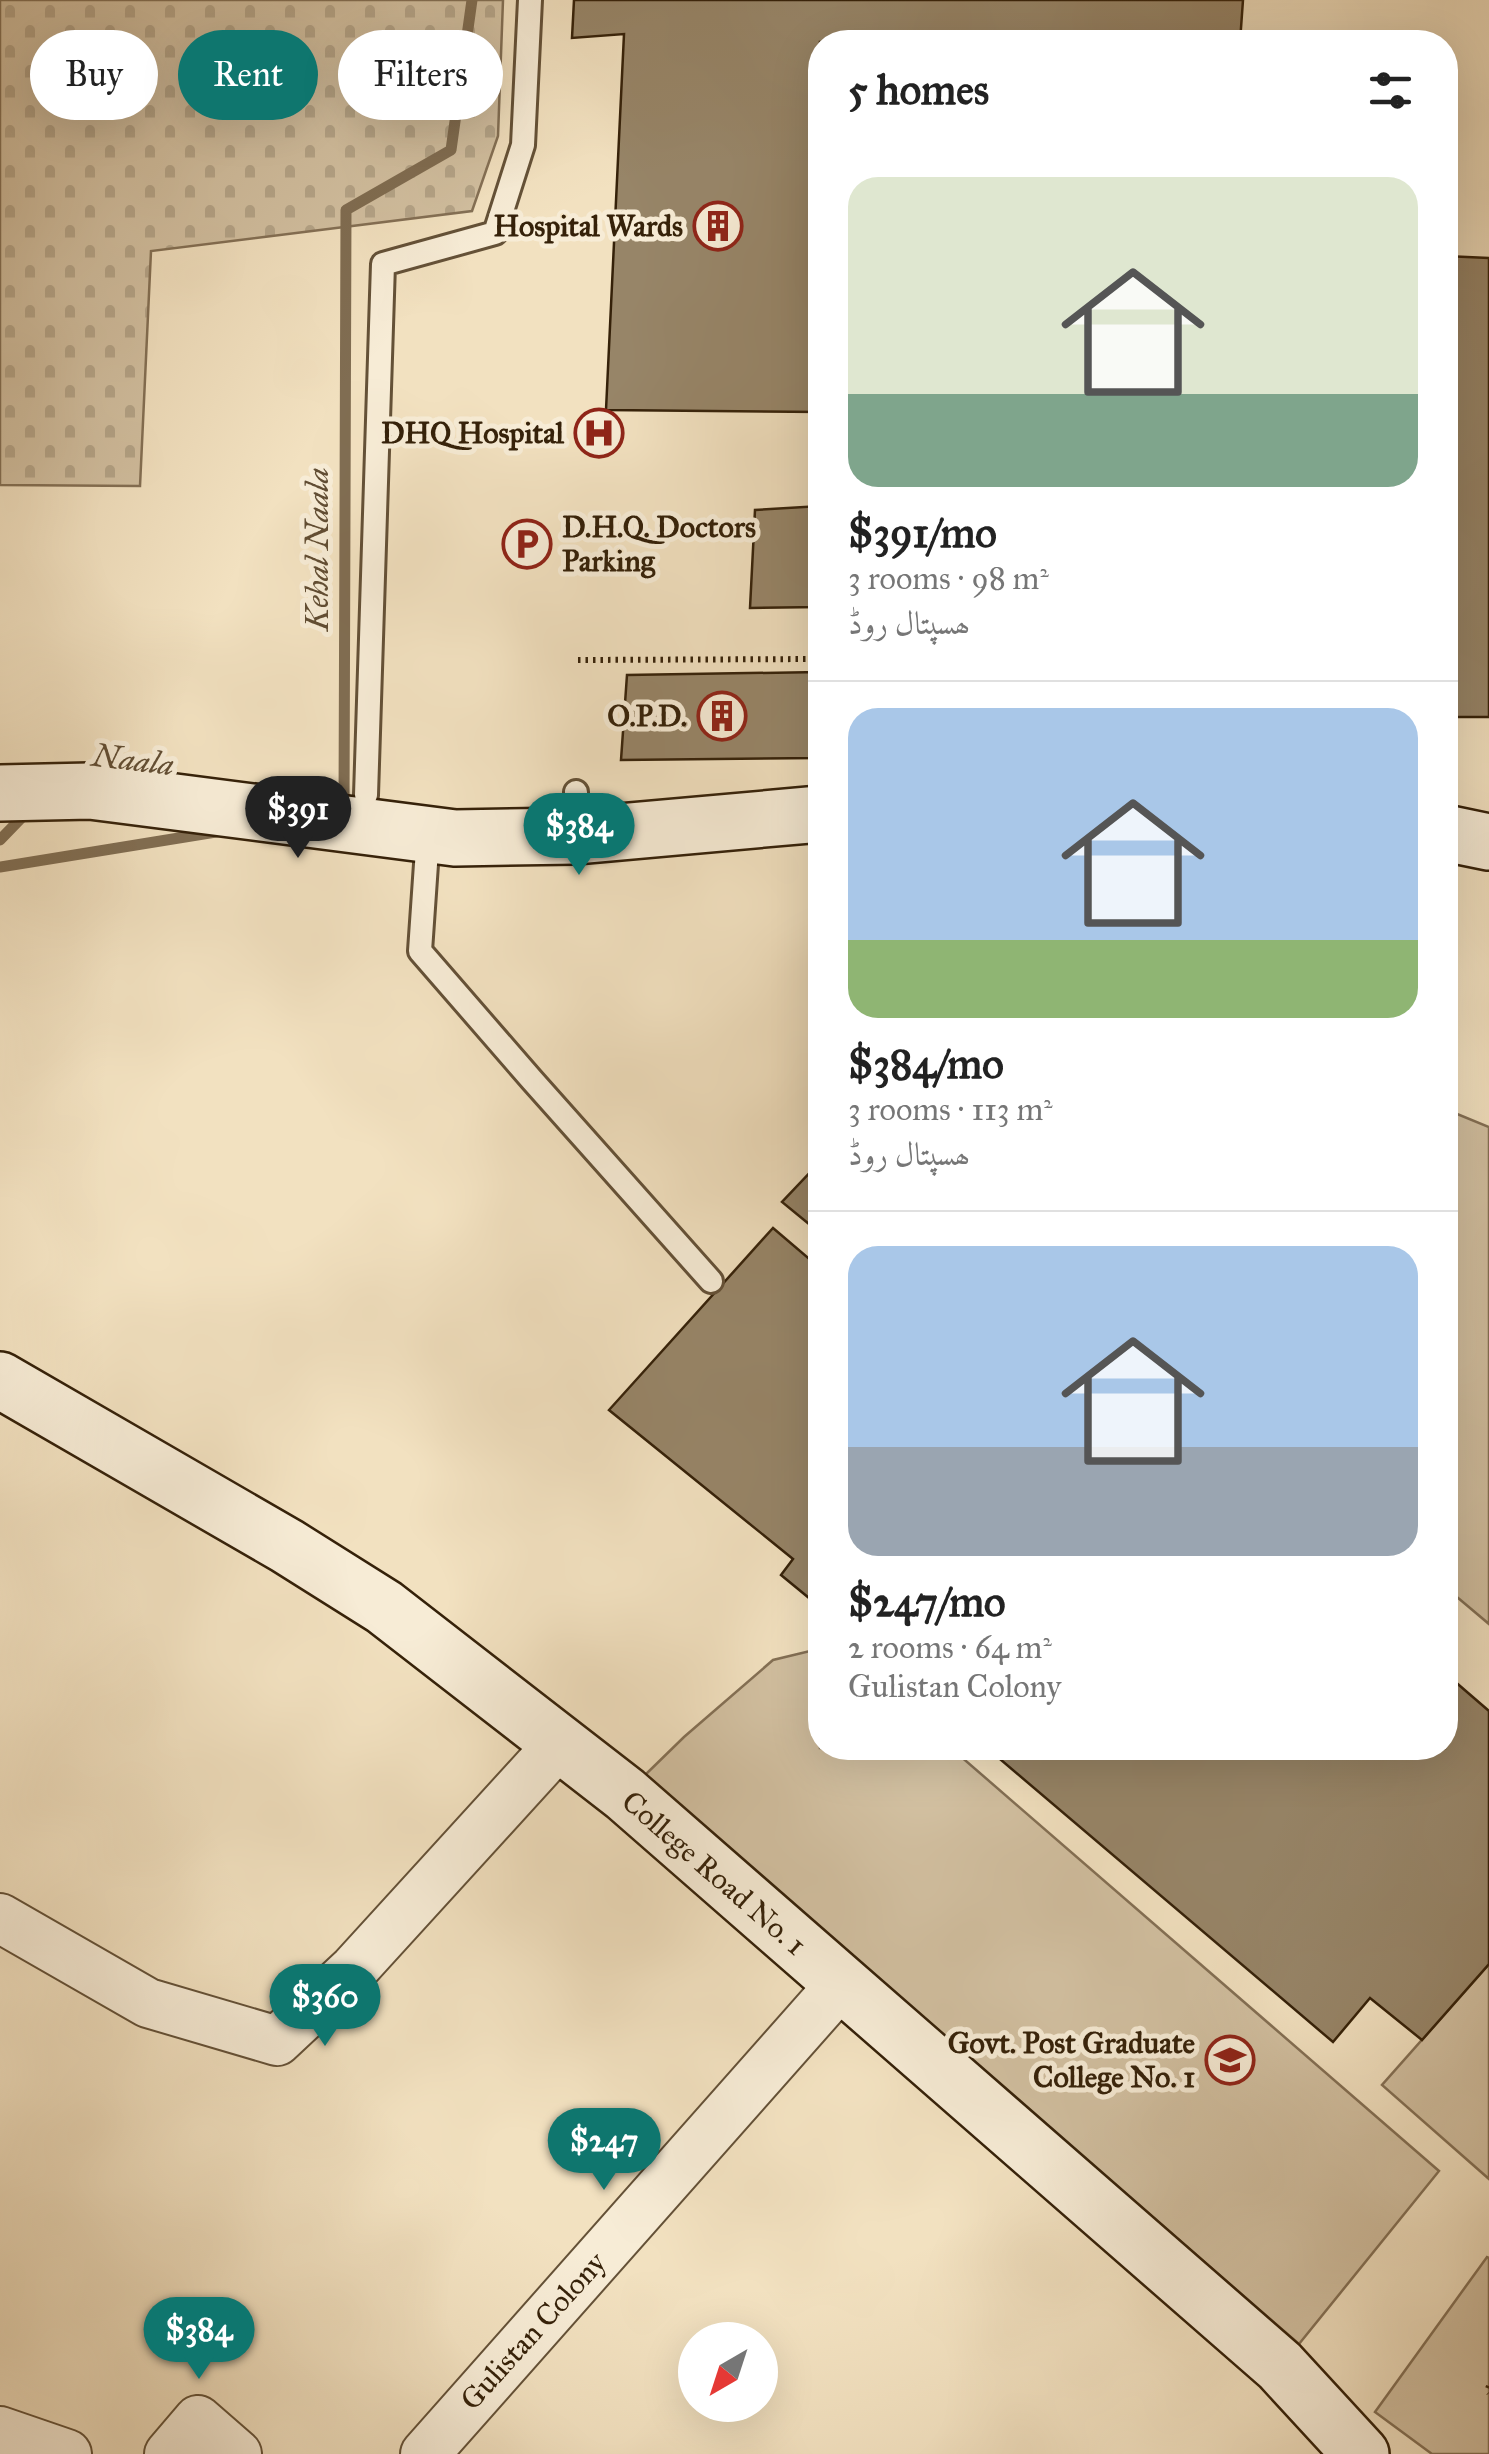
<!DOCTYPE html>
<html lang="en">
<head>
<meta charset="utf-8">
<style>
  body { margin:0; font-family:"IM FELL Great Primer",Amiri,serif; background:#f6f6f6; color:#222; height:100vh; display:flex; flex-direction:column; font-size:38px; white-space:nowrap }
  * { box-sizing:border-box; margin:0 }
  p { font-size:32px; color:#767676 }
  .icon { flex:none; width:55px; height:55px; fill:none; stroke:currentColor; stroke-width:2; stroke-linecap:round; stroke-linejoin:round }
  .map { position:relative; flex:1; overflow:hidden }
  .side { position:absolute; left:808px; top:30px; width:650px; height:1730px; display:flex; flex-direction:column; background:#fff; border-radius:40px; box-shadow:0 10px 40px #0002 }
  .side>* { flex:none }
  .guide { position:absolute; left:30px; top:30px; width:628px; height:90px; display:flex; gap:20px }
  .needle { width:65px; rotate:219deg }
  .tools { position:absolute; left:678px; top:2322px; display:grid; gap:20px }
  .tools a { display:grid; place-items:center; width:100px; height:100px; border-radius:50%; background:#fff; box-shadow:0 10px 40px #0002; font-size:50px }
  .price { position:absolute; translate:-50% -85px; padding:0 22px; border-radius:35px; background:#0f766e; color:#fff; font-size:32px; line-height:65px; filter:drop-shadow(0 2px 5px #0008) }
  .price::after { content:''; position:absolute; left:50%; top:60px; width:30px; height:22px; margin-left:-15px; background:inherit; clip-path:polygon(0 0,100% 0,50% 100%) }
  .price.active { background:#222; color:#fff }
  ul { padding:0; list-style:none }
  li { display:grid; align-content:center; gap:20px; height:530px; padding:0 40px }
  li+li { border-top:2px solid #e0e0e0 }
  li span { display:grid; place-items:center; height:310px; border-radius:30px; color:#555 }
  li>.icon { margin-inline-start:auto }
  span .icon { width:180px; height:180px; fill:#fffc; stroke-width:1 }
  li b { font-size:42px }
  h2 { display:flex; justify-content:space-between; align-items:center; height:120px; padding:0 40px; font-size:42px }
  .tag { padding:0 35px; border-radius:45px; background:#fff; box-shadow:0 10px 40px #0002; font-size:35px; line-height:90px }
  .tag.active { background:#0f766e; color:#fff }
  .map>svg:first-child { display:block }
  .cemetery { fill:url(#cemetery-stones); stroke:#847055; stroke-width:2.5 }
  .pitch { fill:#d2c0a1; stroke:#847055; stroke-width:2.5 }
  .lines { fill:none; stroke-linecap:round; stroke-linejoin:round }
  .stream { stroke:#806d52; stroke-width:11 }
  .building { fill:#978568; stroke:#352109; stroke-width:2.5 }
  .lane-casing { stroke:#645137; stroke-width:28 }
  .street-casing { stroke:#645137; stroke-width:52 }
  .secondary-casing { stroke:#352109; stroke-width:60 }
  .path { stroke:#352109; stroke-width:6; stroke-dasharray:2.5 5; stroke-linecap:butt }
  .lane { stroke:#f7ecd6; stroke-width:22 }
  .street { stroke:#f7ecd6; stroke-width:48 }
  .secondary { stroke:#f7ecd6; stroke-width:55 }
  .labels { text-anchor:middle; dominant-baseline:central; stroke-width:10; stroke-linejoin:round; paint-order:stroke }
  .poi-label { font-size:30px; font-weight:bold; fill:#352109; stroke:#f7ecd6; text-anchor:end }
  .street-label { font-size:30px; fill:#352109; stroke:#f7ecd6 }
  .water-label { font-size:32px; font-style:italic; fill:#614d33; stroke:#f7ecd6 }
</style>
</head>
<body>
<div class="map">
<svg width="1489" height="2454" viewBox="0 0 1489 2454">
  <defs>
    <pattern id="cemetery-stones" width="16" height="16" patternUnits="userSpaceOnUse" patternTransform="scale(2.5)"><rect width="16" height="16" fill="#d2c0a1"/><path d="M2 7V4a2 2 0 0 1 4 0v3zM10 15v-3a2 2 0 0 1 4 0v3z" fill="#b5a589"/></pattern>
  </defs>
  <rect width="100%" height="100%" fill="#f2e1c0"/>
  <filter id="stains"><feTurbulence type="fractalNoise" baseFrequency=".002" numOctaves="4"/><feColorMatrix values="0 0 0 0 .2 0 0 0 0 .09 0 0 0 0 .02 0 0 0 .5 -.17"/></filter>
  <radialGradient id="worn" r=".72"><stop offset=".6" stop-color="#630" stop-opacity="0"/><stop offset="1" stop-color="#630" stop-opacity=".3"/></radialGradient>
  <path class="cemetery" d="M0 0H503L498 136 472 211 151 251 140 486 0 485Z"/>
  <path class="pitch" d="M1445 1109 1489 1127V1624L1445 1587Z
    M810 1651 820 1654V1748H951L1439 2171 1299 2344 644 1776 684 1737 773 1660Z
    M1489 1964V2179L1382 2085Z
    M1487 2257 1489 2258V2454H1432L1375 2412Z"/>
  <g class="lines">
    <path class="stream" d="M344 807 346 210 451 150 472 0
      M0 840 30 809
      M0 867 222 831"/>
  </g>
  <path class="building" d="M574 0H1243L1240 42H820V412L606 410 624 34 572 38Z
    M1445 256 1489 258V717H1445Z
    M820 506V607L750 608 755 510Z
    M820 672V758L621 760 627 675Z
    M820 1162V1233L782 1202Z
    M773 1228 820 1268V1607L781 1575 793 1559 609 1410Z
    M1445 1673 1489 1711V1964L1422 2040 1370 1998 1333 2042 987 1748H1445Z"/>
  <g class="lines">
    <g class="lane-casing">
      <path id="lane" d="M366 795 383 264 495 233 523 145 530 0
        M428 835 420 951 532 1080 711 1281
        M575 836 576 792"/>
    </g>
    <g class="street-casing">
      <path id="street" d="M0 1918 148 2003 277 2041 354 1969 560 1743
        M0 2431 67 2454
        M169 2454 198 2420 237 2454
        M425 2454 841 1984"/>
    </g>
    <g class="secondary-casing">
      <path id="secondary" d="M0 793 90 791 455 838 575 836 820 814
        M1445 833 1489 842
        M0 1380 287 1546 384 1607 625 1794 1280 2366 1361 2454"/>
    </g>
    <path class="path" d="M578 660 820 659
      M1489 2386 1487 2391 1489 2393"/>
    <use href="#lane" class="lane"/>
    <use href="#street" class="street"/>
    <use href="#secondary" class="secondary"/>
  </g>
  <defs>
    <g id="building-ring" transform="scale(2.5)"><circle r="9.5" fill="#f7ecd6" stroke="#8f2418" stroke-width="1.5"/><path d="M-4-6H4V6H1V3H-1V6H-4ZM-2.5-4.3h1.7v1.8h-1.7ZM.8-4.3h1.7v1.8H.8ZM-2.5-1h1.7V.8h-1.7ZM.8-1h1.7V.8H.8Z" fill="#8f2418"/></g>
    <g id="hospital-ring" transform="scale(2.5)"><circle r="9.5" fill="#f7ecd6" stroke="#8f2418" stroke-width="1.5"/><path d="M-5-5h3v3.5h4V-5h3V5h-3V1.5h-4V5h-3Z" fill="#8f2418"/></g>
    <g id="parking-ring" transform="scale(2.5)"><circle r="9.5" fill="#f7ecd6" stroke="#8f2418" stroke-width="1.5"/><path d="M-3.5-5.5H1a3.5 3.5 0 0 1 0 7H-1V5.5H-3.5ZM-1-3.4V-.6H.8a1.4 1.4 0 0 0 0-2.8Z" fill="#8f2418"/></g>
    <g id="university-ring" transform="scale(2.5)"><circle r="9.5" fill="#f7ecd6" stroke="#8f2418" stroke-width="1.5"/><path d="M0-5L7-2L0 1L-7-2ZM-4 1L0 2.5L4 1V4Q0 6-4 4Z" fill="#8f2418"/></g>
  </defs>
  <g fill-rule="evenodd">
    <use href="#building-ring" x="718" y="226"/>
    <use href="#hospital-ring" x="599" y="433"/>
    <use href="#parking-ring" x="527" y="544"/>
    <use href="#building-ring" x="722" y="716"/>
    <use href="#university-ring" x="1230" y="2060"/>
  </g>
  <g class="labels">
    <g class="poi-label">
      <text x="683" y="226">Hospital Wards</text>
      <text x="564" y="433">DHQ Hospital</text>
      <text x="562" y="527" text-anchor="start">D.H.Q. Doctors<tspan x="562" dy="34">Parking</tspan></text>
      <text x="687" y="716">O.P.D.</text>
      <text x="1195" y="2043">Govt. Post Graduate<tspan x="1195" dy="34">College No. 1</tspan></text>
    </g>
    <g class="street-label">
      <text transform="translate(714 1873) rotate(41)">College Road No. 1</text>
      <text transform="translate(533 2331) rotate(-48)">Gulistan Colony</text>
    </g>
    <g class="water-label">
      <text transform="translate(317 549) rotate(-90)">Kehal Naala</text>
      <text transform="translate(133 760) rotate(7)">Naala</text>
    </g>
  </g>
  <rect width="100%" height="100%" filter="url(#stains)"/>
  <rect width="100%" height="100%" fill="url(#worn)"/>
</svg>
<div class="tools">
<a><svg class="needle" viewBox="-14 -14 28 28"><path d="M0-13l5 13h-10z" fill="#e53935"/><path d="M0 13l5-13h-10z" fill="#767676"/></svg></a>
</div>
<b class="price active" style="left:298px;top:861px">$391</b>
<b class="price" style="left:579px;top:878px">$384</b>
<b class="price" style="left:325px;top:2049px">$360</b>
<b class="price" style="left:604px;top:2193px">$247</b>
<b class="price" style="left:199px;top:2382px">$384</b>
<div class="guide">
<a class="tag">Buy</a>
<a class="tag active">Rent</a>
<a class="tag">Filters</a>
</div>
<section class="side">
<h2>5 homes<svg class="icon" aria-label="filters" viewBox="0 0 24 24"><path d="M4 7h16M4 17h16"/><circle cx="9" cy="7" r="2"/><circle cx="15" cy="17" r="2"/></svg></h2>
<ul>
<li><span style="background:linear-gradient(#dfe7d0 70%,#7fa58c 0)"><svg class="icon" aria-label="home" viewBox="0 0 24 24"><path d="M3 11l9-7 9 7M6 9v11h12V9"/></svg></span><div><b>$391/mo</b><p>3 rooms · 98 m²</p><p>ھسپتال روڈ</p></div></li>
<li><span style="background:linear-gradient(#a9c7e8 75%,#8fb573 0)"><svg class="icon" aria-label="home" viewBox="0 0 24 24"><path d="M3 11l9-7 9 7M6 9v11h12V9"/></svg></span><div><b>$384/mo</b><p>3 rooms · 113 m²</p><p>ھسپتال روڈ</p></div></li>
<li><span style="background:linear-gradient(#a9c7e8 65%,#9aa5b1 0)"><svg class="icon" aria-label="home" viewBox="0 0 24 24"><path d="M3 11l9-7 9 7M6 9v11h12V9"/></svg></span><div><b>$247/mo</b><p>2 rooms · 64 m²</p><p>Gulistan Colony</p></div></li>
</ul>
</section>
</div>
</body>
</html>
